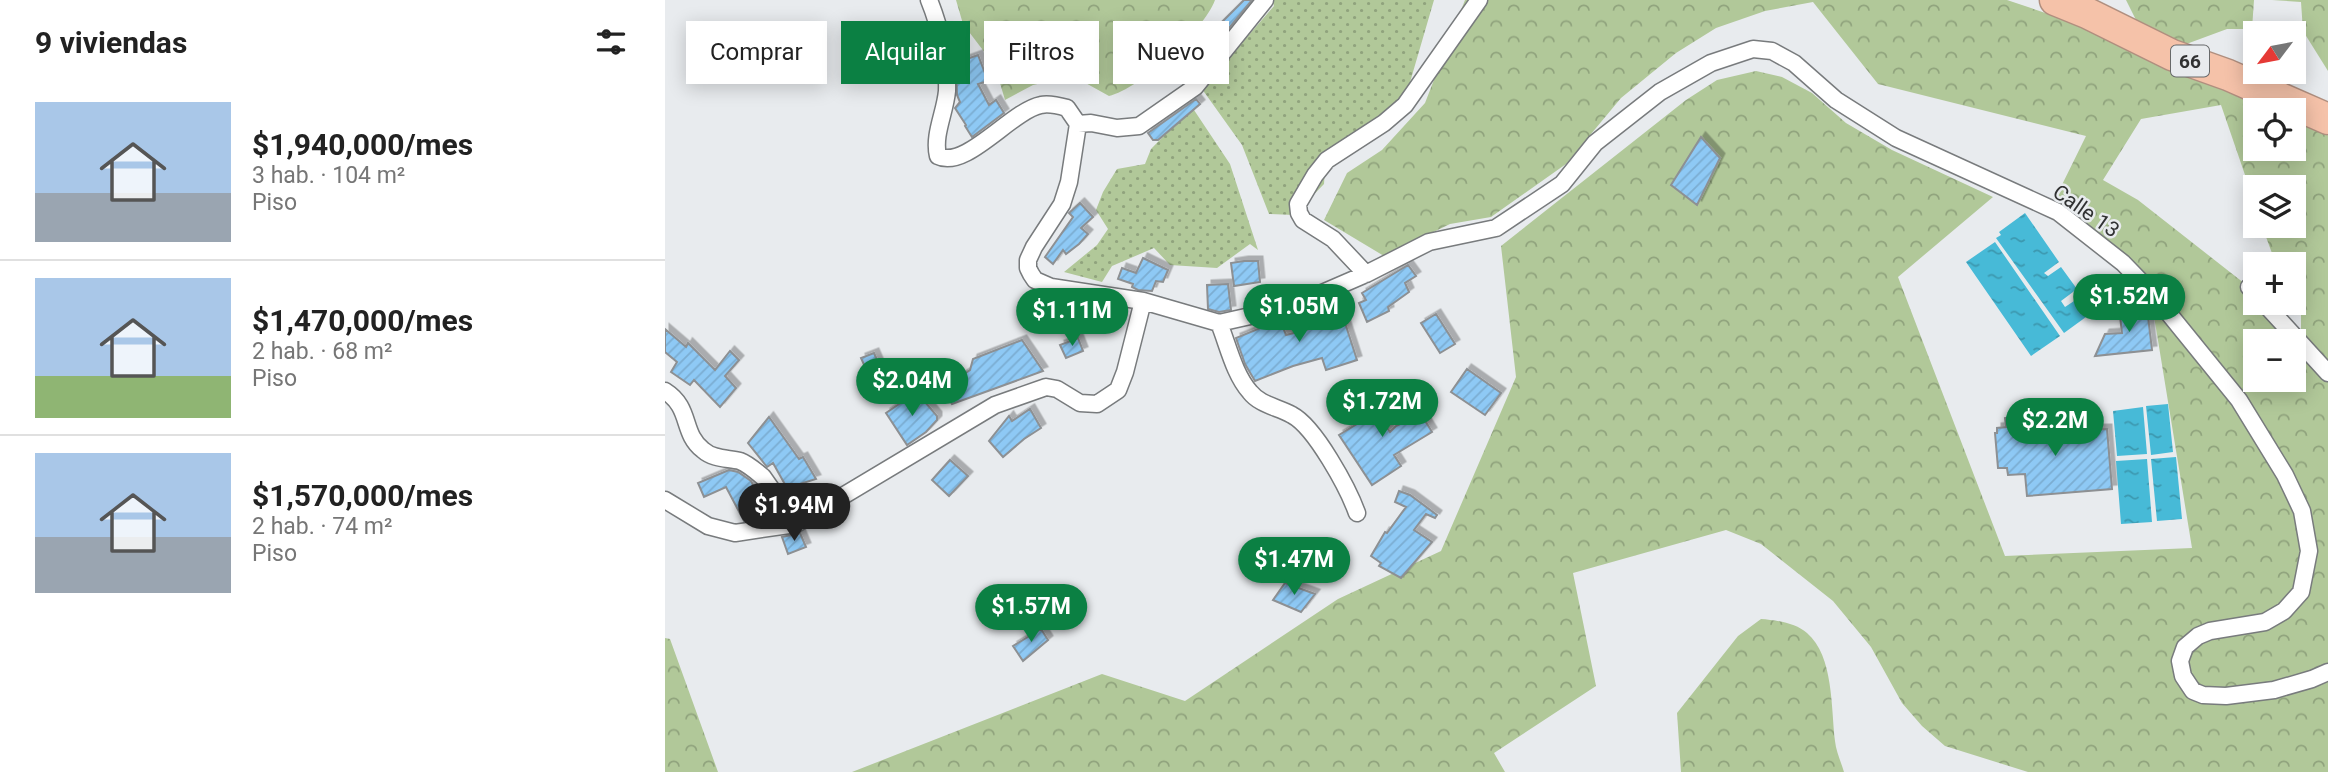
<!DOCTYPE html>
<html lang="es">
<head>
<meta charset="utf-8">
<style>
  body { margin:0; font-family:Roboto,sans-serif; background:#f2f2f2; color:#222; height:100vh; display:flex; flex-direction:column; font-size:26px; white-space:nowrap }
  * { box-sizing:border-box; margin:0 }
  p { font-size:23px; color:#767676 }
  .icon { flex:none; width:38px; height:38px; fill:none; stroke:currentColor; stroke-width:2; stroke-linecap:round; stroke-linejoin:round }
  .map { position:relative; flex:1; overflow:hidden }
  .panel { display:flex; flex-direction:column; background:#fff; width:665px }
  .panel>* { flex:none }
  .banner { position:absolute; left:21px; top:21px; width:665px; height:63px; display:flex; gap:14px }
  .needle { width:46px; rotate:238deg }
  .buttons { position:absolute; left:1578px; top:21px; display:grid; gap:14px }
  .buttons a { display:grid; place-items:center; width:63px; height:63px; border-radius:0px; background:#fff; box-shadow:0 4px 18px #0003; font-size:35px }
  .price { position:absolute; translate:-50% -60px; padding:0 16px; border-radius:24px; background:#0b8043; color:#fff; font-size:23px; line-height:46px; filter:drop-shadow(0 2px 4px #0008) }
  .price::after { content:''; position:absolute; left:50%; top:42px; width:21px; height:16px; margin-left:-10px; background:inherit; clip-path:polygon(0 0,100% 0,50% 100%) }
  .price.selected { background:#222; color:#fff }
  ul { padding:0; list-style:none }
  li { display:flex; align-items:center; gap:21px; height:175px; padding:0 35px }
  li+li { border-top:2px solid #e0e0e0 }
  li span { display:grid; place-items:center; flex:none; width:196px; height:140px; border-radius:0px; color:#555 }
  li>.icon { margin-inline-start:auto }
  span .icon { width:84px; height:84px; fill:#fffc; stroke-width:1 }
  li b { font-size:30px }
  h2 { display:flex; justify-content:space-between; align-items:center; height:84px; padding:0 35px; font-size:30px }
  .chip { padding:0 24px; border-radius:0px; background:#fff; box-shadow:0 4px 18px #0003; font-size:24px; line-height:63px }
  .chip.selected { background:#0b8043; color:#fff }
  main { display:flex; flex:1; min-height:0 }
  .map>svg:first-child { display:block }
  .grass { fill:url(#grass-dots) }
  .forest { fill:url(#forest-crowns) }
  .water { fill:url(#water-ripples) }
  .building { fill:url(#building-hatch); stroke:#8d9093; stroke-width:2; filter:url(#shadow) }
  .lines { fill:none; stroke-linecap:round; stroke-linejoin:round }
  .street-casing { stroke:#787b7d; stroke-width:19 }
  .highway-casing { stroke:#b08f7f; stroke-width:33 }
  .street { stroke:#fff; stroke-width:16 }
  .highway { stroke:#f5c2a9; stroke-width:30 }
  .labels { text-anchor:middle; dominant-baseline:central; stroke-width:5; stroke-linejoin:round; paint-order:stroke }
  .shield { fill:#e8ebee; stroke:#67696a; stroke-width:2 }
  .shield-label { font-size:19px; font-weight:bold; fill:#303132 }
  .street-label { font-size:21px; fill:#303132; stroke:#e8ebee }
</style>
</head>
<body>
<main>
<section class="panel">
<h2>9 viviendas<svg class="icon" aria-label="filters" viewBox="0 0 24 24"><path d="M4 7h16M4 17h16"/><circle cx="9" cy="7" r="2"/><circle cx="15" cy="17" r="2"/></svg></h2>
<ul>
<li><span style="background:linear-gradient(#a9c7e8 65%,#9aa5b1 0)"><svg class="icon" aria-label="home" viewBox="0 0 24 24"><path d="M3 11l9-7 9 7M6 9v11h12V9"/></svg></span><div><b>$1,940,000/mes</b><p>3 hab. · 104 m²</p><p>Piso</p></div></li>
<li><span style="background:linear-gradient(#a9c7e8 70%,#8fb573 0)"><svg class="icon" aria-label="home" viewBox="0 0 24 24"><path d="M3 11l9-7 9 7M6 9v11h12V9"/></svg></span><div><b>$1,470,000/mes</b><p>2 hab. · 68 m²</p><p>Piso</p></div></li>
<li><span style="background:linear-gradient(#a9c7e8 60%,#9aa5b1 0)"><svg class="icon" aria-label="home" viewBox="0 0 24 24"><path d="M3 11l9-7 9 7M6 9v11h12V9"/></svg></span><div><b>$1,570,000/mes</b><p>2 hab. · 74 m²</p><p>Piso</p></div></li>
</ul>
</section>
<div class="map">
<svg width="1663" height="772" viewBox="0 0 1663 772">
  <defs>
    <pattern id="grass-dots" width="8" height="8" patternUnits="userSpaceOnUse" patternTransform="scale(1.75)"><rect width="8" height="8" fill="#b1c899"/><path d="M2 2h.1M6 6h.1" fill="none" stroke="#90a37d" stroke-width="1.8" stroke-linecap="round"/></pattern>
    <pattern id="forest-crowns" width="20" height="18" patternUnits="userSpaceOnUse" patternTransform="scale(1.75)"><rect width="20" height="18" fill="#b1c899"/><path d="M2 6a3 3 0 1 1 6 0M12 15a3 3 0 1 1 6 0" fill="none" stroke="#90a37d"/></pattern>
    <pattern id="water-ripples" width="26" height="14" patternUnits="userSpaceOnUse" patternTransform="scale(1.75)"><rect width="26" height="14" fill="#47bad7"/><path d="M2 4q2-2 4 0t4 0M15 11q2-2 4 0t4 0" fill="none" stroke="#3c98af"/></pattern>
    <pattern id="building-hatch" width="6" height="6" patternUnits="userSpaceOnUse" patternTransform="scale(1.75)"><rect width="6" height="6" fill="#8ec9f5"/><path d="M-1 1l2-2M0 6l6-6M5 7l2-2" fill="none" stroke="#7badd2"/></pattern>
    <filter id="shadow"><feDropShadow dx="4.5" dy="-4.5" stdDeviation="0" flood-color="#0004"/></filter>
  </defs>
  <rect width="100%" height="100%" fill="#e8ebee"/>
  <path class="grass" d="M607 0H769L741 96 660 168 659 184 629 215 604 214 577 145 537 89 609 6Z
    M527 107 565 164 593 250 585 244 552 268 505 265 489 248 447 266 437 282 399 272 432 245 443 229 431 210 438 192 452 169 480 164 486 149Z"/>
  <path class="forest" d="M291 0H550C539 30 475 89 444 96L408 76 368 85 340 100 330 66 298 24Z
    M800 0H1342L1428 29 1611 110H1591V149H1629V118L1660 131 1663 136V365L1636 336V272L1629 268V264H1623L1608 256 1597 226H1629V187H1591V207L1556 105 1476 119 1438 180 1473 200 1584 287 1581 294 1626 341H1591V380H1629V345L1663 381V772H1363L1280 746 1257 726 1237 703 1206 647 1168 601 1096 544 1061 530 908 573 931 686 829 753 840 772H187L437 674 520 701 673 599 776 551 851 377 836 246 1021 100 1052 80 1091 71 1117 77 1147 93 1181 123 1227 150 1328 197 1233 277 1340 556 1527 548 1488 310 1510 309 1480 273 1389 201 1421 136 1213 84 1148 2 1100 11 1051 28 1011 53 956 98 901 164 826 217 785 224 719 256 659 220 682 173 717 150 760 103Z
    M1461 0H1589L1587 29H1562L1516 46 1473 24Z
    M1607 0H1663V71L1638 31 1636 2Z
    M1096 619C1110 620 1131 623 1142 633 1169 656 1166 709 1170 741 1171 751 1176 762 1179 772H1016L1012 713 1073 636Z
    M0 638 5 639 53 772H0Z"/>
  <path class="water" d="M1360 213 1394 262 1379 273 1383 276 1396 267 1412 289 1396 301 1400 307 1409 301 1421 317 1399 333 1331 238 1336 235 1334 232Z
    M1330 242 1395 336 1366 356 1301 262Z
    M1503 404 1508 452 1486 455 1481 406Z
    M1478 407 1482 454 1452 456 1448 411Z
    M1511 457 1517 519 1492 521 1486 459Z
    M1482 459 1487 522 1456 524 1451 461Z"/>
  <path class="building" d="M579 0H587L542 55 535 49 554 25Z
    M313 55 323 81 313 84 324 105 331 100 339 113 307 137 300 126 301 125 290 108 295 102 292 95 291 63Z
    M531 99 535 104 493 140H488L483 133Z
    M1036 137 1055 158 1032 205 1006 185Z
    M415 203 428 217 416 228 423 234 414 244 401 254 398 250 388 264 380 257 408 217 404 213Z
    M478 258 503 270 498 282 491 281 487 291 473 290 467 287 468 284 453 279 457 268 471 273Z
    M579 261H593L595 282 569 286 566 263Z
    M743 265 751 276 740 283 744 292 723 307 724 311 702 322 694 303 701 300 697 293Z
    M563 284 566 310 554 312 543 309 542 285Z
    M672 298 692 360 661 370 657 358 628 366 590 381 580 364 571 338 615 320 621 335 648 328 643 312 662 306 661 303Z
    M1475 305V308H1482L1487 350 1430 356 1440 334 1457 333 1454 308Z
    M771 314 790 344 775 353 756 323Z
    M0 329 21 347 23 343 50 370 65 351 74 360 60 376 71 388 55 407 29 380 25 385 6 372 12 362 0 352Z
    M413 338 418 351 401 358 395 345Z
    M357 340 378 371 287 404 277 388 305 370 308 359Z
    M209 353 221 381 209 387 196 358Z
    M802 369 836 393 820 415 786 392Z
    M720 386 729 398 711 412 725 432 731 426 756 414 767 432 729 455 736 466 707 485 674 435 700 419 698 417 708 410 701 400Z
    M249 389 272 416V420L261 432 242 445 221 413 240 400Z
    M365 409 376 428 359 439 338 457 324 441 344 416 347 421Z
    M1361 415 1363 435 1400 430 1442 429 1447 489 1362 496 1360 474 1343 475 1342 468H1333L1330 433H1332V428L1341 427 1340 418Z
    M104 417 134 459 138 457 151 479 122 488 108 463 102 467 83 443Z
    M285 460 303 476 284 496 267 480Z
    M64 470 73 472 86 481 102 513 90 519 79 521 61 487 39 497 33 483Z
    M734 491 745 495 772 515 770 518 761 514 749 530 767 542 736 578 714 566 716 563 706 556 720 532 722 533 741 507 730 502Z
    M135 533 141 547 123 554 117 537Z
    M620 583 650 594 636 612 608 600Z
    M376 629 383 640 358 661 348 646Z"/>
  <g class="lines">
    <g class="street-casing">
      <path id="street" d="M264 0C275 27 283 61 282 91 280 113 268 135 273 156 301 170 346 111 376 105 384 103 395 106 402 108L413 124 404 182 397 204 369 247 363 260V268L366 274 370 280 386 287 478 301 554 323 603 312 641 300 701 274 764 242 831 228 897 184 930 143 995 92 1046 63 1088 49 1107 51 1129 63 1171 100 1231 138 1393 212 1458 263 1488 294 1574 400 1620 475 1637 511 1644 551 1636 592 1619 611 1600 622 1545 631 1533 636 1520 647 1515 661 1518 676 1528 691 1538 695 1561 696 1609 690 1647 679 1663 672
        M413 124 426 123 452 128 474 126 530 87 600 0
        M701 274 668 239 638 220 634 213 633 204 650 175 662 160 719 123 740 105 814 0
        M1584 287 1591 294
        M1599 303 1663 373
        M554 323C563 345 569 374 585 392 595 405 613 407 627 415 650 427 683 488 692 513
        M0 391C27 408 16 433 38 450 48 459 62 458 75 461 83 464 91 471 98 477L131 524
        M0 500 43 526 70 533 131 524 330 405 381 387 392 389 415 403 432 404 453 390 460 372 478 301"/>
    </g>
    <g class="highway-casing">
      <path id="highway" d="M1390 0 1422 13 1507 55 1563 75 1663 119"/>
    </g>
    <use href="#street" class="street"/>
    <use href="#highway" class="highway"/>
  </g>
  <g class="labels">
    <rect class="shield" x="1506" y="45.5" width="38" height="31" rx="5"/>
    <g class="shield-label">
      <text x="1525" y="61">66</text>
    </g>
    <g class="street-label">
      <text transform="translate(1421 211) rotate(35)">Calle 13</text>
    </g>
  </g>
</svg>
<div class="buttons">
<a><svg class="needle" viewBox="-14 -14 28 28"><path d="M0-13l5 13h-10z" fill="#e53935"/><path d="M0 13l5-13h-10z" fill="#767676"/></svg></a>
<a><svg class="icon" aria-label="locate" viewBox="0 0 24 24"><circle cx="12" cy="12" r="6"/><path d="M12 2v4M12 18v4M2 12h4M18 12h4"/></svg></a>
<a><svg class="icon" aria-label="layers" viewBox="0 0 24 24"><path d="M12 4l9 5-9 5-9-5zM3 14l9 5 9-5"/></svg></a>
<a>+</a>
<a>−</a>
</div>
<b class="price" style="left:1464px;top:334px">$1.52M</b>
<b class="price" style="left:634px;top:344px">$1.05M</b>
<b class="price" style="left:407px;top:348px">$1.11M</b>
<b class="price" style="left:247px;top:418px">$2.04M</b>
<b class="price" style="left:717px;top:439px">$1.72M</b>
<b class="price" style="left:1390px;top:458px">$2.2M</b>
<b class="price selected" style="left:129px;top:543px">$1.94M</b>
<b class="price" style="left:629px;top:597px">$1.47M</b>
<b class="price" style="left:366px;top:644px">$1.57M</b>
<div class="banner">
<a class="chip">Comprar</a>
<a class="chip selected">Alquilar</a>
<a class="chip">Filtros</a>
<a class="chip">Nuevo</a>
</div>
</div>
</main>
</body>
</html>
